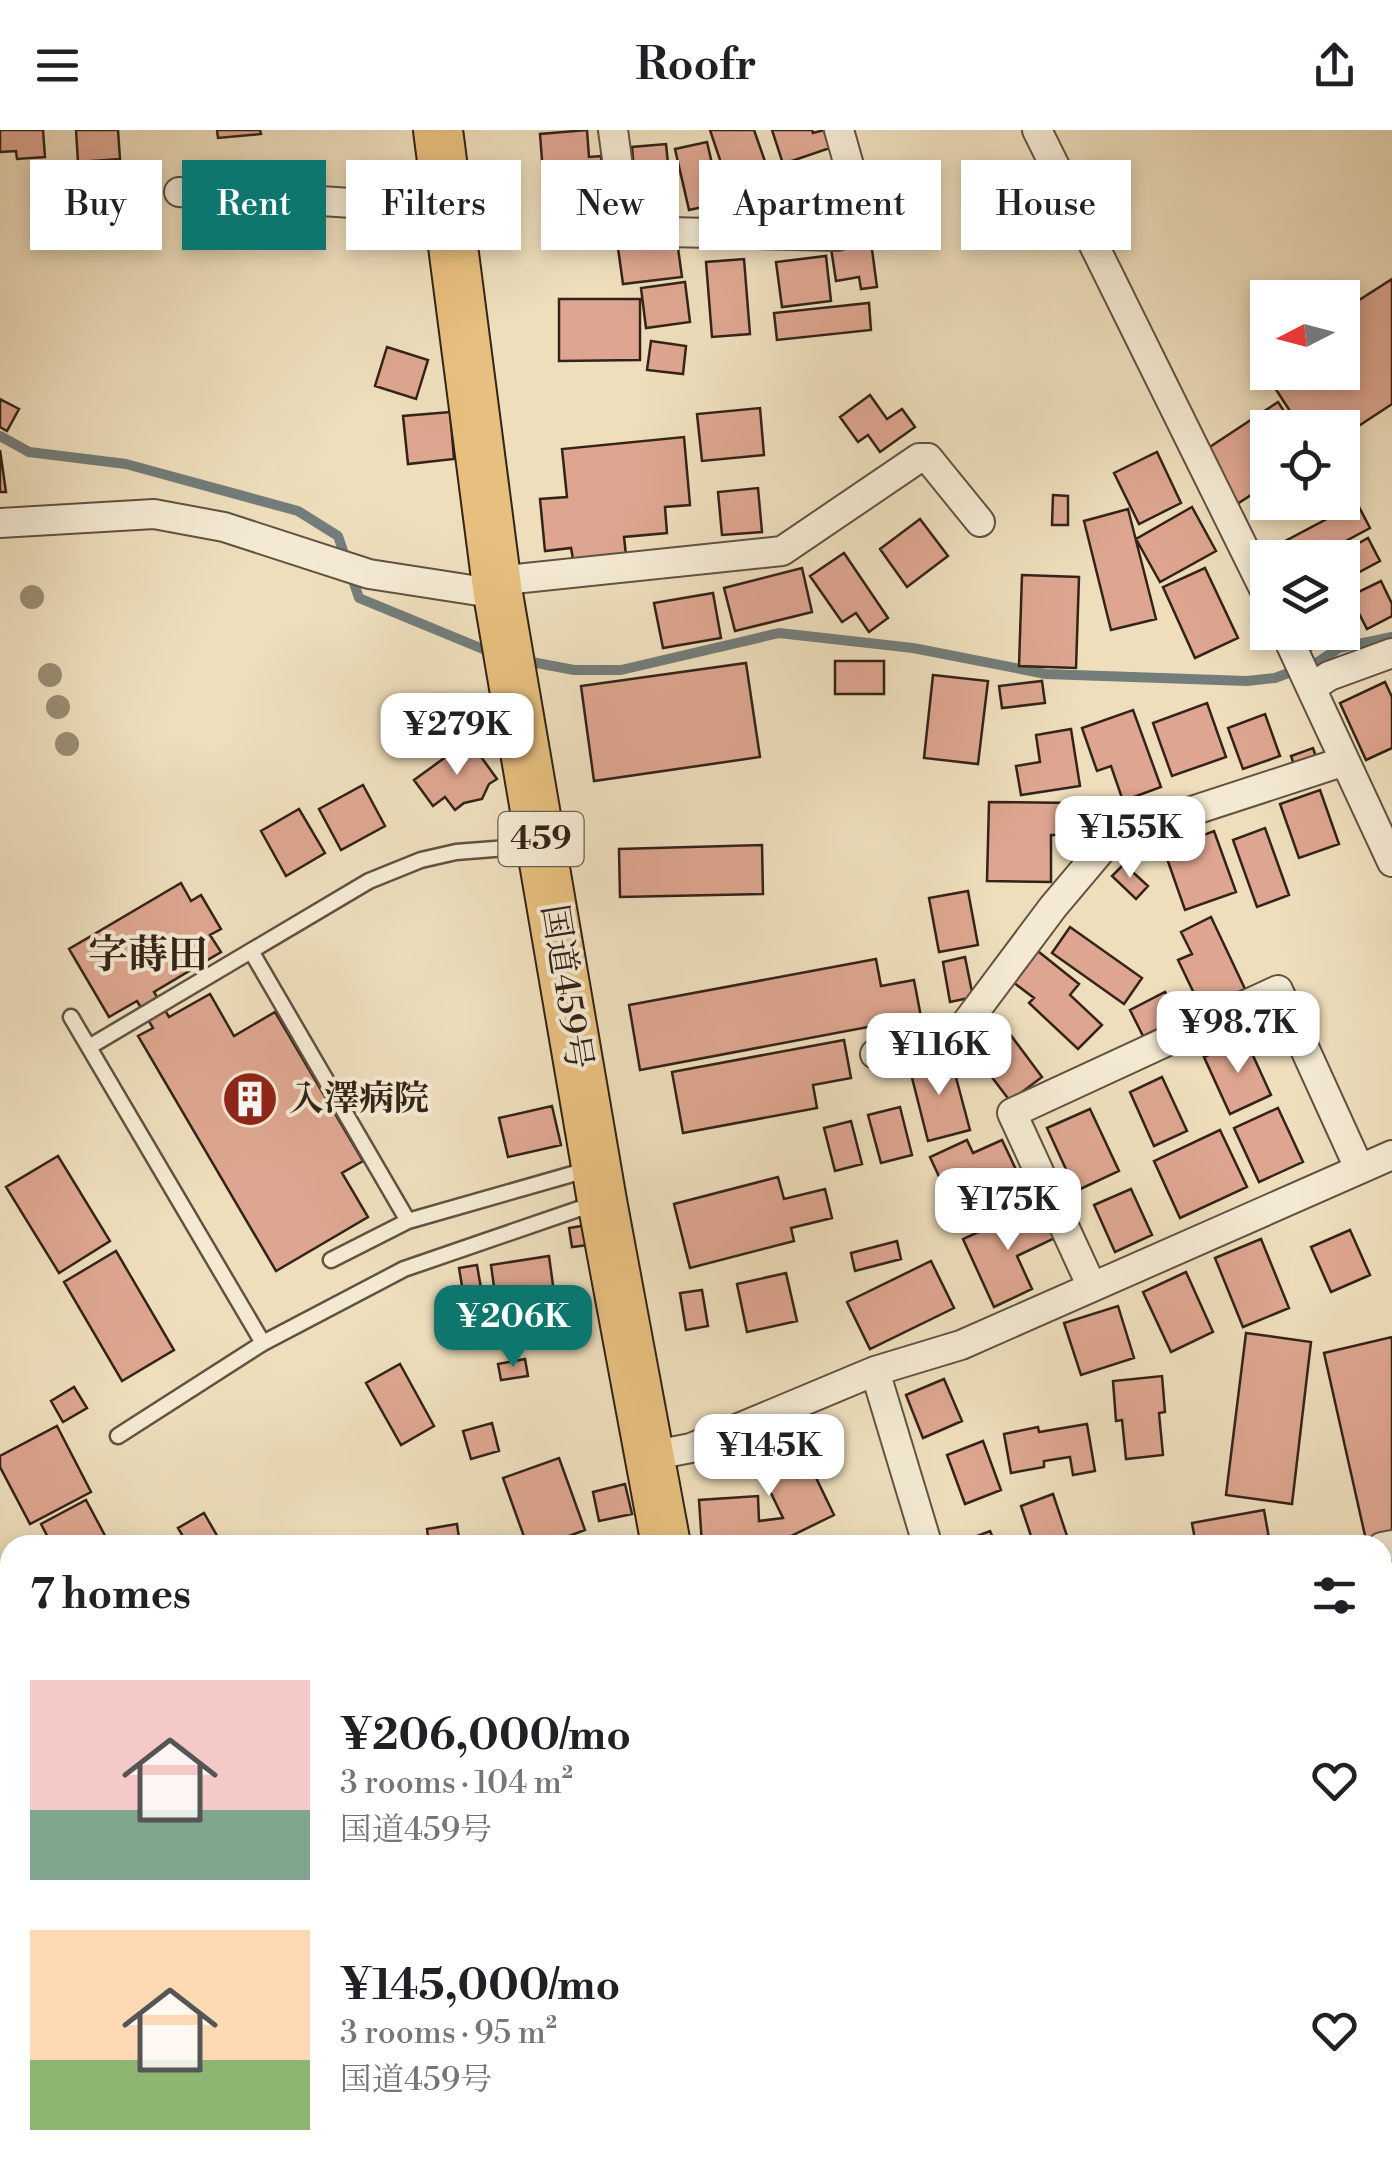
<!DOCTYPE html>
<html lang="en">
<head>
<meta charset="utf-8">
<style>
  body { margin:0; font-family:"Libre Bodoni","Noto Serif JP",serif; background:#f6f6f6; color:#202124; height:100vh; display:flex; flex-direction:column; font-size:38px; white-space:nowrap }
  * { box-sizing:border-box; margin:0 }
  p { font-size:32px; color:#757577 }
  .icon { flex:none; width:55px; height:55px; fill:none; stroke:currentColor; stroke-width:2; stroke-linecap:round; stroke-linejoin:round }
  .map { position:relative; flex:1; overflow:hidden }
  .panel { position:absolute; left:0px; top:1405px; width:1392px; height:640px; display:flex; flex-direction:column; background:#fff; border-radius:30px 30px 0 0; box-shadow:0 5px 15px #0003 }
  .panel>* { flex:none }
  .top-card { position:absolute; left:30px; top:30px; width:1332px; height:90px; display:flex; gap:20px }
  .needle { width:65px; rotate:264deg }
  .controls { position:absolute; left:1250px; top:150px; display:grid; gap:20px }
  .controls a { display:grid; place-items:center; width:110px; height:110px; border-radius:0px; background:#fff; box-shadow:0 5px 15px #0003; font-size:50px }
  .price { position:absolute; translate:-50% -85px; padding:0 22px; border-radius:20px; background:#fff; color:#222; font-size:32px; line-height:65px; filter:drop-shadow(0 2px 5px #0008) }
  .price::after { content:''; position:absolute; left:50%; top:60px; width:30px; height:22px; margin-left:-15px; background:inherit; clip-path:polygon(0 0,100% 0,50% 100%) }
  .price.on { background:#0f766e; color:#fff }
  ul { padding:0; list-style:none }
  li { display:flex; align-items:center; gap:30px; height:250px; padding:0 30px }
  li span { display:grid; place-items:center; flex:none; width:280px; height:200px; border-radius:0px; color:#555 }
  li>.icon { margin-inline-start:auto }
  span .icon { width:120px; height:120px; fill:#fffc; stroke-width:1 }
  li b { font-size:42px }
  h2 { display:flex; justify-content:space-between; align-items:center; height:120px; padding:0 30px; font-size:42px }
  .pill { padding:0 35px; border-radius:0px; background:#fff; box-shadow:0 5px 15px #0003; font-size:35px; line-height:90px }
  .pill.on { background:#0f766e; color:#fff }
  header { display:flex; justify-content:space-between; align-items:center; height:130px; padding:0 30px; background:#fff; font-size:45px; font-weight:600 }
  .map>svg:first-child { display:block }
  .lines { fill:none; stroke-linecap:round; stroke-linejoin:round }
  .stream { stroke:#737d7a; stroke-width:10 }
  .building { fill:#dea690; stroke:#332318; stroke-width:2.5 }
  .service-casing { stroke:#625241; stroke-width:19 }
  .minor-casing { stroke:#625241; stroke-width:32 }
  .tertiary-casing { stroke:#625241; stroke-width:40 }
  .trunk-casing { stroke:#332318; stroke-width:52 }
  .service { stroke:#f4ead3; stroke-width:14 }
  .minor { stroke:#f4ead3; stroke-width:28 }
  .tertiary { stroke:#f4ead3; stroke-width:35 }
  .trunk { stroke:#e7bf7e; stroke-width:48 }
  .tree { fill:#998d72 }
  .labels { text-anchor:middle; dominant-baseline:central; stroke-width:8; stroke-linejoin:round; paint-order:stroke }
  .shield { fill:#f4ead3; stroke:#6d5f50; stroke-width:2.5 }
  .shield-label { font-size:32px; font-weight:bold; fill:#332318 }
  .street-label { font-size:35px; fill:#332318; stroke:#f4ead3 }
  .poi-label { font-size:35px; font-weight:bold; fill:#332318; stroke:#f4ead3; text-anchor:start }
  .quarter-label { font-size:40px; font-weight:bold; fill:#332318; stroke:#f4ead3 }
</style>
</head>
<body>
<header><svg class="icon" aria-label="menu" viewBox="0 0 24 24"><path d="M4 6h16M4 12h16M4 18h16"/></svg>Roofr<svg class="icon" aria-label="share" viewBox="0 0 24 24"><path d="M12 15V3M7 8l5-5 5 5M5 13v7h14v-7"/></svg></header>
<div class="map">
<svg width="1392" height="2045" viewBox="0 0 1392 2045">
  <rect width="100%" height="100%" fill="#eedebc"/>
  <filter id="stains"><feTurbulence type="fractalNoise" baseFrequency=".002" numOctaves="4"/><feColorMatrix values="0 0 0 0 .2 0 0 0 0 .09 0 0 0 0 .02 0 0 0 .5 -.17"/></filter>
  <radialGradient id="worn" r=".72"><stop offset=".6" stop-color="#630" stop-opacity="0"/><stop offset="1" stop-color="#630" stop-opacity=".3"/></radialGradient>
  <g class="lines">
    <path class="stream" d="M0 306 29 322 126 334 298 381 338 406 359 468 495 524
      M521 530 574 540H621L779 503 913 518 1046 544 1247 551 1275 548 1318 532 1339 518 1392 507"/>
  </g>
  <path class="building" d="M0 0H43L45 27 17 29 16 21 0 22Z
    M76 0H118L120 29 78 32Z
    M217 0H260L261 4 218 8Z
    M587 0 589 27 601 26 603 57 587 59 588 66 545 69 540 4Z
    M710 0H754L768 40 728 54Z
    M772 0H812L813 3 824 0 830 18 783 34Z
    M707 12 721 73 689 80 675 19Z
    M666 14 673 83 638 86 632 17Z
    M816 34 828 78 793 88 781 44Z
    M677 111 682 147 623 154 618 118Z
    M871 112 877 157 861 159 859 147 836 151 831 118Z
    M826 126 831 171 782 177 776 132Z
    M744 129 750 204 712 207 706 132Z
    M1392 149V274L1342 307V298H1301L1260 235 1268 230V242H1342V181Z
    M685 152 690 192 646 198 641 158Z
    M559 169H640V230L559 231Z
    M869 173 871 200 777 210 774 183Z
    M651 211 686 216 683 244 647 240Z
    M387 217 428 230 416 269 375 256Z
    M870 265 887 289 902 279 915 297 880 322 868 305 858 312 840 287Z
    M0 269 19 279 7 301 0 297Z
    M1278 272 1295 298H1268V354L1234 376 1199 324Z
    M760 278 764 325 702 331 697 284Z
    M450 282 454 329 408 334 403 286Z
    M684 307 690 375 665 377 667 403 624 407 626 425 573 429 571 418 545 421 540 369 567 367 562 319Z
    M0 320 6 362H0Z
    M1157 322 1181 373 1139 394 1114 343Z
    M758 358 762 402 722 405 718 362Z
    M1053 365 1068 366V395H1052Z
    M1357 373 1370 398 1314 428H1277L1272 418Z
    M1192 377 1216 421 1160 452 1136 409Z
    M1128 379 1156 489 1111 500 1084 391Z
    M920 389 948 426 907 457 880 419Z
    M1368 408 1380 431 1348 448 1342 438V428L1336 426Z
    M844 423 888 488 869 502 856 483 842 492 810 446Z
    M802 438 812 482 735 501 724 458Z
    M1205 438 1238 508 1195 528 1163 457Z
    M1022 445 1079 447 1076 538 1019 536Z
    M1381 451 1392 474V486L1367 499 1350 466Z
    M713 463 721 508 663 518 654 473Z
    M1342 487 1349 500 1308 521 1298 502H1342Z
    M835 531H884V564H835Z
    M746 533 760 627 594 651 581 556Z
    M933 545 988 551 978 634 924 628Z
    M1042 551 1045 573 1002 578 999 556Z
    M1385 552 1392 567V618L1366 630 1340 573Z
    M1207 573 1226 627 1172 646 1153 593Z
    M1133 580 1161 657 1123 671 1111 636 1097 641 1082 598Z
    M1265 584 1280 626 1243 639 1228 598Z
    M1071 599 1080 656 1021 665 1016 636 1040 632 1036 605Z
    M469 610 497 649 489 654 482 669 464 673 455 680 445 667 433 676 414 650Z
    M1313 618 1316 627 1294 635 1291 626Z
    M363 655 385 696 341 720 319 679Z
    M1320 660 1339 714 1299 728 1280 674Z
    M989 672 1078 673 1077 705H1051V752L987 751Z
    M299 679 325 723 286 746 261 701Z
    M1265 698 1289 765 1257 777 1233 710Z
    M1214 701 1236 762 1185 780 1164 720Z
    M762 715 763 764 620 767 619 719Z
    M1124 734 1148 756 1136 769 1112 746Z
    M181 753 191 771 201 765 221 799 210 805 221 822 154 862 169 887 210 864 234 906 275 882 363 1031 342 1043 368 1087 276 1141 138 906 153 898 137 871 109 887 69 819Z
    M968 761 978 815 939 822 929 768Z
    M1211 787 1245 859 1202 880 1178 830 1192 824 1181 802Z
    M1070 797 1142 848 1124 874 1052 823Z
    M1034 818 1079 854 1070 865 1102 895 1078 919 1029 873 1034 868 1009 849Z
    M965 827 973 867 950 872 943 832Z
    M876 829 881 856 914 850 921 887 640 940 629 875Z
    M1165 862 1178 889 1143 906 1130 880Z
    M1004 896 1042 947 1010 971 972 921Z
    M1245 908 1271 965 1230 984 1204 927Z
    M844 910 851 948 813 955 817 978 683 1003 672 942Z
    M950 925 970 1000 928 1011 909 936Z
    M1162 947 1187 1001 1154 1016 1130 962Z
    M552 976 561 1015 508 1027 499 988Z
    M900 977 912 1025 881 1033 868 985Z
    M1278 978 1303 1032 1259 1052 1234 998Z
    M1090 979 1119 1041 1076 1061 1047 998Z
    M851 991 862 1034 835 1041 824 998Z
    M1220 1000 1247 1057 1180 1088 1154 1031Z
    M967 1010 973 1023 1002 1010 1028 1065 962 1096 930 1027Z
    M58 1026 110 1111 59 1143 6 1057Z
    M778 1047 784 1069 825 1059 832 1088 791 1098 794 1111 690 1138 674 1074Z
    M1131 1059 1152 1105 1115 1122 1094 1075Z
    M1039 1074 1055 1108 1017 1126 1032 1159 994 1177 963 1109Z
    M593 1094 596 1114 572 1117 569 1098Z
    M1350 1100 1370 1145 1331 1162 1311 1117Z
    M1261 1109 1289 1178 1243 1197 1215 1128Z
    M897 1111 901 1129 855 1141 851 1123Z
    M116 1121 174 1220 122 1251 64 1152Z
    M549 1126 560 1206 502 1214 491 1135Z
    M931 1131 954 1178 870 1219 847 1172Z
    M477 1135 481 1158 463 1162 459 1138Z
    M1186 1142 1213 1202 1171 1222 1143 1162Z
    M786 1143 797 1191 747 1202 737 1154Z
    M702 1160 708 1196 686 1200 680 1163Z
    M1118 1176 1134 1228 1081 1245 1064 1193Z
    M1246 1203 1311 1212 1292 1374 1226 1365Z
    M1392 1207V1404L1366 1410 1324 1223Z
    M525 1229 528 1246 501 1250 498 1234Z
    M400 1234 434 1296 401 1315 366 1253Z
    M1162 1246 1165 1282 1159 1283 1163 1325 1126 1329 1122 1290 1116 1291 1113 1251Z
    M944 1249 962 1291 923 1308 906 1265Z
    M74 1257 87 1278 63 1292 51 1271Z
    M492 1293 499 1321 471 1329 463 1301Z
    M1087 1294 1095 1341 1073 1345 1070 1327 1044 1331V1337L1011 1343 1004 1304 1038 1297 1039 1302Z
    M57 1296 91 1362 30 1394 0 1337V1326Z
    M792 1298 834 1385 791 1406 761 1409V1415H702L699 1370 758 1366 759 1391 783 1388 750 1320Z
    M983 1311 1001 1360 965 1374 947 1325Z
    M559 1328 585 1400 545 1415H527L503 1348Z
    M625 1354 632 1384 599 1391 593 1362Z
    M1053 1364 1070 1415H1034L1021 1376Z
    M86 1370 110 1415H52L41 1394Z
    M1264 1380 1270 1414 1196 1415 1192 1393Z
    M204 1383 219 1409 208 1415H188L178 1398Z
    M457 1394 460 1415H429L427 1399Z
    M990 1401 996 1415 956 1414Z
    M894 1408 895 1415H867V1414Z
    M0 1438 10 1461V1494L0 1498Z
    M1392 1528V1560L1383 1531Z
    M1390 1672 1392 1754 1389 1755 1382 1739V1676Z
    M0 1681 10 1704V1719L0 1723Z
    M10 1741V1785L0 1765V1746Z
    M1392 1815V1858L1382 1861V1819Z
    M10 1904V1929L0 1909Z
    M0 1975 10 1997V2035L28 2037 10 2045H0Z
    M59 2035H150L129 2045H64Z
    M190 2035H221L225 2045H194Z
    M307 2035H346L351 2045H311Z
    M390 2035H435L440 2045H395Z
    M453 2035H484V2036L457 2045Z
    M843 2035H896L899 2045H846Z
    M906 2035H942L946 2045H910Z
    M949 2035H984L987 2045H952Z
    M1054 2035H1087L1090 2045H1058Z
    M1098 2035H1136L1139 2045H1102Z
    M1230 2035H1261L1263 2045H1233Z
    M1299 2035H1327L1331 2045H1302Z"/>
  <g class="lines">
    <g class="service-casing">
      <path id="service" d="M251 821 408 1091
        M71 887 263 1213
        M89 917 369 751 421 730 456 722 533 716
        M331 1130 408 1091 590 1039
        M118 1306 263 1213 404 1139 596 1073"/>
    </g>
    <g class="minor-casing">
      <path id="minor" d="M613 0 627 101 838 106 861 88V78L839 0
        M1037 0 1268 467
        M179 62 446 79
        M0 393 154 384 224 397 369 444 498 464
        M496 451 782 421 919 328H928L980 392
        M1285 502 1392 732
        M1311 558 1329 546 1392 523
        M875 924 948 911 964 896 1053 777 1112 707 1345 631
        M1092 1157 1012 983 1278 860 1359 1038
        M875 1241 926 1410
        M650 1326 691 1318 875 1241 961 1215 1392 1025
        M1382 1417 1392 1415
        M0 1853 10 1849"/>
    </g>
    <g class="tertiary-casing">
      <path id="tertiary" d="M1382 1783 1392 1780
        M611 2045 642 2035"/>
    </g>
    <g class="trunk-casing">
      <path id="trunk" d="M438 0 498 464 602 1071 666 1415
        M774 2035 775 2045"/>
    </g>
    <use href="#service" class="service"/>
    <use href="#minor" class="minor"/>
    <use href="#tertiary" class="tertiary"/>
    <use href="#trunk" class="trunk"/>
  </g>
  <g class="tree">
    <circle cx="32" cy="467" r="12"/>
    <circle cx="50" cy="545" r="12"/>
    <circle cx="58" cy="577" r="12"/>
    <circle cx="67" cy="614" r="12"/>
  </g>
  <defs>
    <g id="building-disc" transform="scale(2.875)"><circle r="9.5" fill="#8f2418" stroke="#f4ead3"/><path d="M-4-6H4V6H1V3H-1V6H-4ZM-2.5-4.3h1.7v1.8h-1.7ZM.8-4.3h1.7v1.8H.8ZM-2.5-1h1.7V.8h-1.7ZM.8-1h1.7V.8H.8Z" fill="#fff"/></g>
  </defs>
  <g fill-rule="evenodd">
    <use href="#building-disc" x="250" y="969"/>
  </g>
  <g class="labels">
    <rect class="shield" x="498.5" y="682" width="85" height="54" rx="8"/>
    <g class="shield-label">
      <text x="541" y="709">459</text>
    </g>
    <g class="street-label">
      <text transform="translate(566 857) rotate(81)">国道459号</text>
    </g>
    <g class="poi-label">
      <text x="289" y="969">入澤病院</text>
    </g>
    <g class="quarter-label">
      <text x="148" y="826">字蒔田</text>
    </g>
  </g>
  <rect width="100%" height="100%" filter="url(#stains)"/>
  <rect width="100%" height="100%" fill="url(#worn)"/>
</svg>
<div class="controls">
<a><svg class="needle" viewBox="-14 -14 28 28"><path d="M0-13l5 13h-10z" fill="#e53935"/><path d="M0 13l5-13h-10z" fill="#757577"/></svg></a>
<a><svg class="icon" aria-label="locate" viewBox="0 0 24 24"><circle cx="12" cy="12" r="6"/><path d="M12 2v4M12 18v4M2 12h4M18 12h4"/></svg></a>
<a><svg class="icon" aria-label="layers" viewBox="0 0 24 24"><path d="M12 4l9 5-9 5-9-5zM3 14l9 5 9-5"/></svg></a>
</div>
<b class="price" style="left:457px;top:648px">¥279K</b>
<b class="price" style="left:1130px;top:751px">¥155K</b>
<b class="price" style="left:1238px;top:946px">¥98.7K</b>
<b class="price" style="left:939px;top:968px">¥116K</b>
<b class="price" style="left:1008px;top:1123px">¥175K</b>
<b class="price on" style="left:513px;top:1240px">¥206K</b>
<b class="price" style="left:769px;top:1369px">¥145K</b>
<div class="top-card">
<a class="pill">Buy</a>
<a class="pill on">Rent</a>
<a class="pill">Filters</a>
<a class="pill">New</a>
<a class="pill">Apartment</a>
<a class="pill">House</a>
</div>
<section class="panel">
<h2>7 homes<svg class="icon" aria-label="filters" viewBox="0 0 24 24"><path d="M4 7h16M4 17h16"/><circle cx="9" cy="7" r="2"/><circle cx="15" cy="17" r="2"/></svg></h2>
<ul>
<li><span style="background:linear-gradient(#f6c9c9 65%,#7fa58c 0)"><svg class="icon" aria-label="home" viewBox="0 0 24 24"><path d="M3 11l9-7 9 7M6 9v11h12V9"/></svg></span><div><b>¥206,000/mo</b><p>3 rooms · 104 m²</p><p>国道459号</p></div><svg class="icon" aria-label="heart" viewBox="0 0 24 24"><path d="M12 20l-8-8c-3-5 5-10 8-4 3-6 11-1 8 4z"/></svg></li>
<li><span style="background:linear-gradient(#ffd9b3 65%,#8fb573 0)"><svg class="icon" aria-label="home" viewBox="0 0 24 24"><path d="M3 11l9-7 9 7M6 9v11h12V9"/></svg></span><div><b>¥145,000/mo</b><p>3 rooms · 95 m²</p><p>国道459号</p></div><svg class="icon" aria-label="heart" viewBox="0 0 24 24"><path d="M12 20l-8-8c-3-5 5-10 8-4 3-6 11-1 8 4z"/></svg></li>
</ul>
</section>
</div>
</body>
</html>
